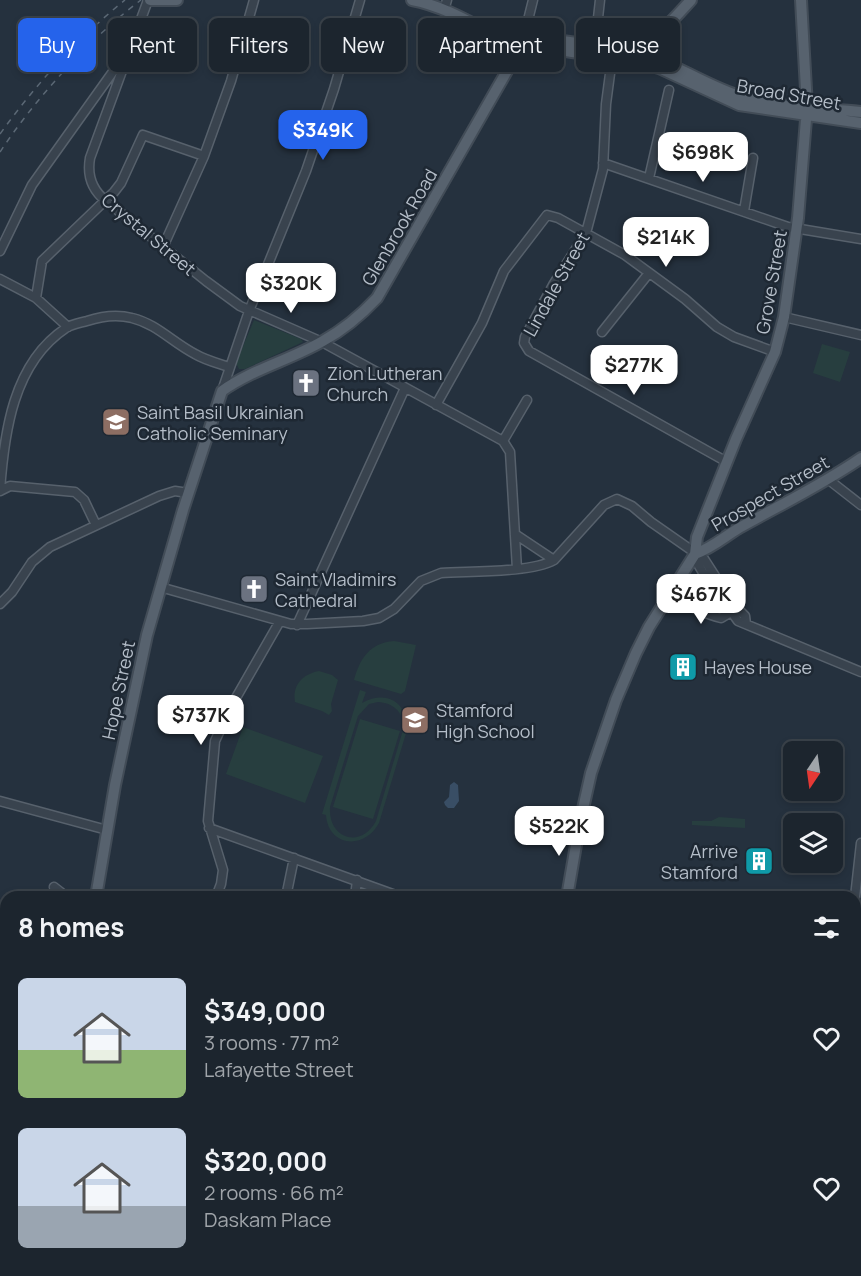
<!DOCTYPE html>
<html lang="en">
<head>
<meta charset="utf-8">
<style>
  body { margin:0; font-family:Manrope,sans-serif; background:#252d36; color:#f1f3f6; height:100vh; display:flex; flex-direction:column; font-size:22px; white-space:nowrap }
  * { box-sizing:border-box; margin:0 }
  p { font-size:20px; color:#a0a5aa }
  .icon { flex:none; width:33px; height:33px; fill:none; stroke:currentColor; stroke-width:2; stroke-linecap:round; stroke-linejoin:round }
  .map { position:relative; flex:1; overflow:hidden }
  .drawer { position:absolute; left:0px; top:891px; width:861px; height:386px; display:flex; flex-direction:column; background:#1c252e; border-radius:18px 18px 0 0; box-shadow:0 3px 9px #0003,0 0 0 2px #3a424a }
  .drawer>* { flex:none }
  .banner { position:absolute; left:18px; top:18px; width:825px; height:54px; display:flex; gap:12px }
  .needle { width:39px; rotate:193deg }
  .buttons { position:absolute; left:783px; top:741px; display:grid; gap:12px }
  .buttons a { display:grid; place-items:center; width:60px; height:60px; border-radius:9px; background:#1c252e; box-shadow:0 3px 9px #0003,0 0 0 2px #3a424a; font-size:30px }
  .price { position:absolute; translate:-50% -51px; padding:0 14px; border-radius:12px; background:#fff; color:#222; font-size:20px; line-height:39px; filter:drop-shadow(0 2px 3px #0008) }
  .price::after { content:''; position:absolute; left:50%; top:36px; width:18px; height:14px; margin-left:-9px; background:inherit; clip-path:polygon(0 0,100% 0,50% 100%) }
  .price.on { background:#2563eb; color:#fff }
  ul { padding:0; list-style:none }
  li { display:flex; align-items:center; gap:18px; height:150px; padding:0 18px }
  li span { display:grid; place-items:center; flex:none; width:168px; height:120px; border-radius:9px; color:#555 }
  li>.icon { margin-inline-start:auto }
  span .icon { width:72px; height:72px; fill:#fffc; stroke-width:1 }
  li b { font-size:26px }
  h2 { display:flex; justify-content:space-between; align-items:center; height:72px; padding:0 18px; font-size:26px }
  .chip { padding:0 21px; border-radius:9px; background:#1c252e; box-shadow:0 3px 9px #0003,0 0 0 2px #3a424a; font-size:21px; line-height:54px }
  .chip.on { background:#2563eb; color:#fff }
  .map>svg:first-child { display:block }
  .green { fill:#273e3f; fill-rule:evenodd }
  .water { fill:#394e65 }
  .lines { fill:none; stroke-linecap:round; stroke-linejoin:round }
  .minor-casing { stroke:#57616c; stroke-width:11 }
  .major-casing { stroke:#424c57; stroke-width:14 }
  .minor { stroke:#39434e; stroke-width:8 }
  .major { stroke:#57626e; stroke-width:10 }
  .rail { stroke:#5b6875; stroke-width:1.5; stroke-dasharray:6 6; stroke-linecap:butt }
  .labels { text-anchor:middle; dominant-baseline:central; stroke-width:5; stroke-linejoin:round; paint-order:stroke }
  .street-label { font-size:18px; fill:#b5bec9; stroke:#1e2833 }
  .poi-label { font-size:18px; fill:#b5bec9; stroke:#1e2833; text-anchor:start }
</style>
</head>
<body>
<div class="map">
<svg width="861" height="1276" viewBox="0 0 861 1276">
  <rect width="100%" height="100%" fill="#25313e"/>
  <path class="green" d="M254 320 301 339 303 342 245 369H239L236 363Z
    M822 344 850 352 840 382 813 373Z
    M698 576 704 579 726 611 720 615 680 599Z
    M394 641 416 645 405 691 401 694 354 680C360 658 370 643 394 641Z
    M319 671 332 675 338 680 331 704 332 711 329 715 322 711 295 702C292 685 303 674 319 671Z
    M360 690 366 692 362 703C387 689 408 703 407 730L379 823C364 851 328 846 326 815L322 814ZM378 702C394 703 405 713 403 730L376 821C361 849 328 839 330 807L358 716 369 704Z
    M360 719 400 731 373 819 333 807Z
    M243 727 323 756 305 803 226 774Z
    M719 817 745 819V828L692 825V821H711Z"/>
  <path class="water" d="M454 782 458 785 459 801 454 808H448L445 805 444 802 449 797 450 785Z"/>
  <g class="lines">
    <g class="minor-casing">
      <path id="minor" d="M148 0 90 158C87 175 92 190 106 201L206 281 240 306 322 342 503 441 510 452 517 569
        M444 10 447 0
        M524 36 533 0
        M595 45 600 0
        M613 51 606 104 603 169 586 233 553 285 525 337 524 343 529 351 727 462
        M603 163 788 227 861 239
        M649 178 669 90
        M744 211 753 158
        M163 247 204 156 231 81 254 0
        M0 251 32 185 127 52
        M0 279 36 298 68 327
        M36 298 42 261 114 192 121 183 143 135 204 156
        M784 317 861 335
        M602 332 649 273
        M222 391 249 311 306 171 334 89 360 0
        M436 405 482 323 504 271 547 215 558 218 625 255 685 299 717 327 734 337 775 352
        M503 441 527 400
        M829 480 861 505
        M0 491C4 433 13 363 66 328 72 324 80 323 87 321 102 316 117 314 132 318 157 324 173 343 195 354 205 360 217 363 229 367
        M0 491 10 486 75 492 84 500 96 525
        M515 534 554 560
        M695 554 696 561 702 571 738 621 861 672
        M160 587 291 624H307L363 621 379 618 394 609 421 581 441 573C470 571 531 573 554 560L604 505 617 499 632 506 651 522 704 559 733 604 745 616 746 624
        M667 598C686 603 703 614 721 618L731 612
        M0 604 12 592 32 562 50 547 159 496 175 491 188 493
        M297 625 405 388
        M0 801 107 830
        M209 828 401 897
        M54 887 63 894 75 897
        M216 897 221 884 223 870 208 821 215 741 233 703 280 621
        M286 897 294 858
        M355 897 357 880
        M855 897 861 843
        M0 968 6 971
        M0 1011 6 989
        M855 1070 861 1072
        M0 1114H6
        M855 1214 861 1167
        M855 1260H861
        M342 1276 345 1270
        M813 1276V1270"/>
    </g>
    <g class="major-casing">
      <path id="major" d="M150 0H177
        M412 0C444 6 473 24 501 38 519 47 540 48 559 50 576 52 598 58 615 56 648 50 669 24 691 0
        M491 31 634 51C670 61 701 83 736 95 776 108 820 108 861 112
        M618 47C632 42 646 37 657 26
        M619 57 659 68 739 105 861 123
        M695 554C712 548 724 537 739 528 780 505 822 485 861 458
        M96 897 115 785 147 635 183 510 222 391C253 369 290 360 323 341 343 330 361 315 377 298L519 50 524 36
        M567 897 580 822 591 773 616 700 636 653 649 627 695 554 697 537 736 439 775 352 784 317 798 218 807 107 801 0
        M533 1270V1276
        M23 1276 27 1270"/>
    </g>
    <use href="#minor" class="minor"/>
    <use href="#major" class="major"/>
    <path class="rail" d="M0 134C36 84 78 38 125 0
      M0 152C35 99 90 38 141 0"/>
  </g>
  <defs>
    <g id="church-square" transform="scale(1.5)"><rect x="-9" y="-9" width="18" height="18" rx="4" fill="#6b7280" stroke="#1e2833"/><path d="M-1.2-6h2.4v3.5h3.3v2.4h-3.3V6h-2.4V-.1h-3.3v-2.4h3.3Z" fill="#fff"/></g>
    <g id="university-square" transform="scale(1.5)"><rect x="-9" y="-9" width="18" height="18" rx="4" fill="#8d6e63" stroke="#1e2833"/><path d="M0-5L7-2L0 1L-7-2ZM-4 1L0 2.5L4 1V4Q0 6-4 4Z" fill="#fff"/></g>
    <g id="building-square" transform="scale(1.5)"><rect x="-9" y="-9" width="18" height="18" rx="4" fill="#0f9aa8" stroke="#1e2833"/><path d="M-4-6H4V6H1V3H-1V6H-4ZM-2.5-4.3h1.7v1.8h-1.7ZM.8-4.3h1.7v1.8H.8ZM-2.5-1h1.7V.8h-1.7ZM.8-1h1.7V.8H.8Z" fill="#fff"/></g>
    <g id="school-square" transform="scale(1.5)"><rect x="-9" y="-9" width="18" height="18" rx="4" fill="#8d6e63" stroke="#1e2833"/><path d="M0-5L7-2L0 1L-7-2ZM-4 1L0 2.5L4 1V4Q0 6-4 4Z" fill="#fff"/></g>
  </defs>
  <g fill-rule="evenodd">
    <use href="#church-square" x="306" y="383"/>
    <use href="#university-square" x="116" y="422"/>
    <use href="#church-square" x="254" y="589"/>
    <use href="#building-square" x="683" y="667"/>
    <use href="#school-square" x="415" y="720"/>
    <use href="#building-square" x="759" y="861"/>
  </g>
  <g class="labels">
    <g class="street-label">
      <text transform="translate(789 94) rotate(10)">Broad Street</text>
      <text transform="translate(399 227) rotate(-60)">Glenbrook Road</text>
      <text transform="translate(149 234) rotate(40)">Crystal Street</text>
      <text transform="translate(771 282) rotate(-80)">Grove Street</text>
      <text transform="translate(556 284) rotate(-61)">Lindale Street</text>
      <text transform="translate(770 493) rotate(-30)">Prospect Street</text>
      <text transform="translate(118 690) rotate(-78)">Hope Street</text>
    </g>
    <g class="poi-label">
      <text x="327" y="373">Zion Lutheran<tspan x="327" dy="21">Church</tspan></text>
      <text x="137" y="412">Saint Basil Ukrainian<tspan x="137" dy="21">Catholic Seminary</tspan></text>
      <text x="275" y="579">Saint Vladimirs<tspan x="275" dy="21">Cathedral</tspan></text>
      <text x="704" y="667">Hayes House</text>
      <text x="436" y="710">Stamford<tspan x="436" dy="21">High School</tspan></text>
      <text x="738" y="851" text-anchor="end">Arrive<tspan x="738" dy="21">Stamford</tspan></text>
    </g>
  </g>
</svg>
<div class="buttons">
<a><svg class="needle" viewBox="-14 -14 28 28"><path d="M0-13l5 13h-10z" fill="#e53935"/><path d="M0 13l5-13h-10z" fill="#a0a5aa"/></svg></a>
<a><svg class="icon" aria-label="layers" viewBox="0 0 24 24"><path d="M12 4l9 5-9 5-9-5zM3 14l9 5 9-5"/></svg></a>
</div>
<b class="price on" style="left:323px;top:161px">$349K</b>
<b class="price" style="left:703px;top:183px">$698K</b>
<b class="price" style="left:666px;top:268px">$214K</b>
<b class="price" style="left:291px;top:314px">$320K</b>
<b class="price" style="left:634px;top:396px">$277K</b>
<b class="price" style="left:701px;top:625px">$467K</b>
<b class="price" style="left:201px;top:746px">$737K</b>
<b class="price" style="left:559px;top:857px">$522K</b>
<div class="banner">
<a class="chip on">Buy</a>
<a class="chip">Rent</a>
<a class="chip">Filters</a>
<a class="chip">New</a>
<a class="chip">Apartment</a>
<a class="chip">House</a>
</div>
<section class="drawer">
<h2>8 homes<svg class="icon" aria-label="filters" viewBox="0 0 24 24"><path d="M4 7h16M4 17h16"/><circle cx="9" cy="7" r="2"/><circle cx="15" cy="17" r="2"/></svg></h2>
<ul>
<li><span style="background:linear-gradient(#c9d6e8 60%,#8fb573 0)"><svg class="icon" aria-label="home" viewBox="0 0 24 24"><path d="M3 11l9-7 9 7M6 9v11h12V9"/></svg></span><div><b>$349,000</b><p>3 rooms · 77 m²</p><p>Lafayette Street</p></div><svg class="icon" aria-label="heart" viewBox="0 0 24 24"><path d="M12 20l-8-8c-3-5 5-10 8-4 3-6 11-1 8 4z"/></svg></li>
<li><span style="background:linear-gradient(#c9d6e8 65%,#9aa5b1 0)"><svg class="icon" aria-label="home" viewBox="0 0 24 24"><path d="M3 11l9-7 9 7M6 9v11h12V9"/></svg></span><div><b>$320,000</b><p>2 rooms · 66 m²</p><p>Daskam Place</p></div><svg class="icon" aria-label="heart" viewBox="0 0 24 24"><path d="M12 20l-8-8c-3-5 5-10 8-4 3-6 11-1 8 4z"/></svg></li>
</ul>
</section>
</div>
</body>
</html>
